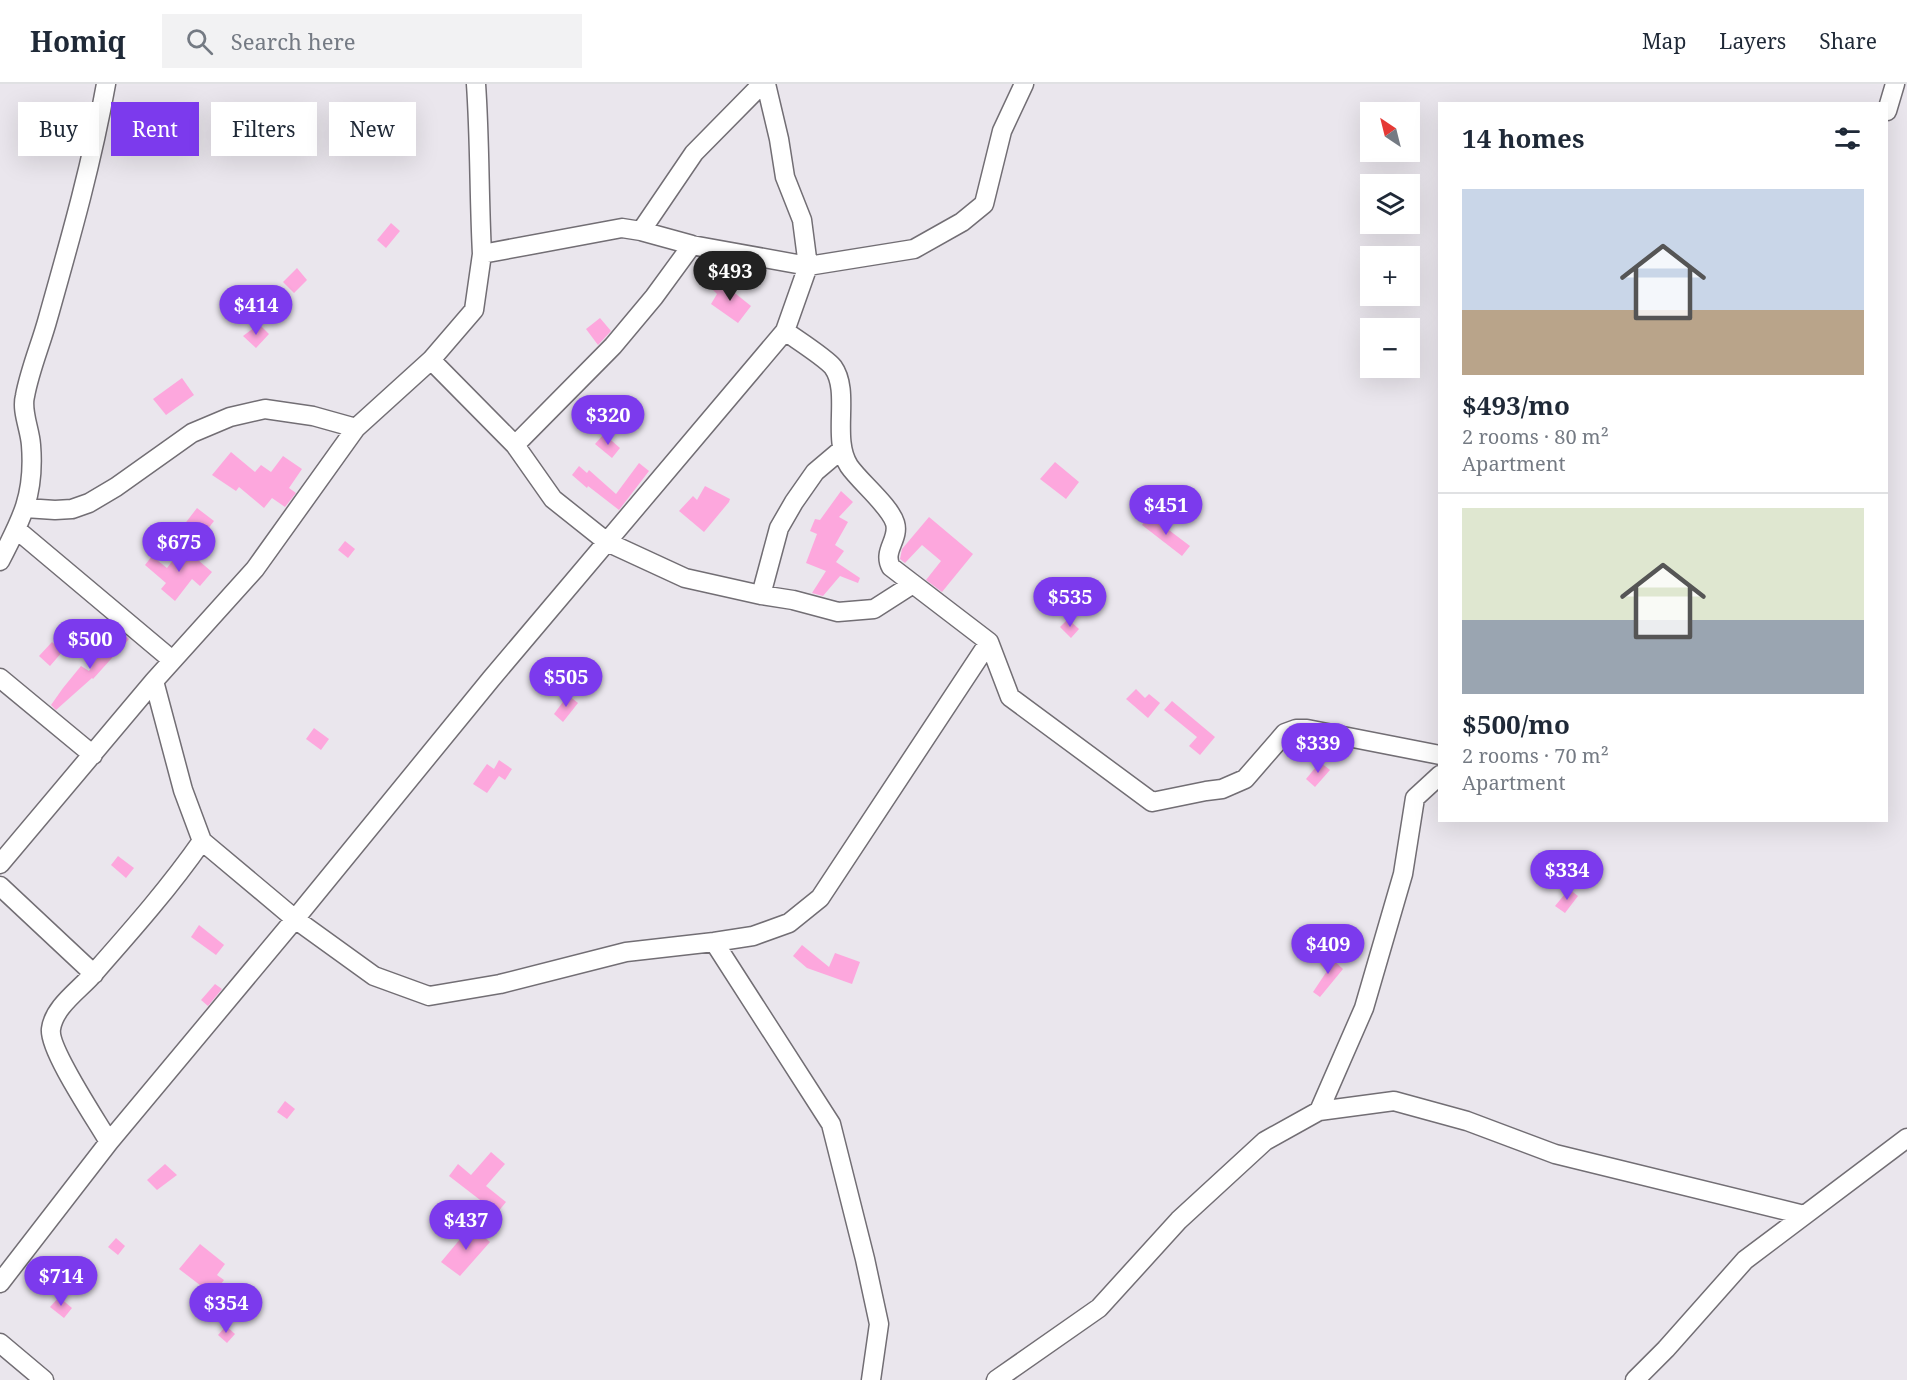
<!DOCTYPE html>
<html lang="en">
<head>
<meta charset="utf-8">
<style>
  body { margin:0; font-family:"Noto Serif",serif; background:#f2f2f3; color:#1f2937; height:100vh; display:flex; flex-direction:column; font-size:22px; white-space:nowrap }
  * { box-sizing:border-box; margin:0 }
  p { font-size:20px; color:#747a83 }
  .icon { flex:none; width:33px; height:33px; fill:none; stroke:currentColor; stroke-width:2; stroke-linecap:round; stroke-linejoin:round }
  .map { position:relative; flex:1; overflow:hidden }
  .details { position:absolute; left:1438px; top:18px; width:450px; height:720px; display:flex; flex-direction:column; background:#fff; border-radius:0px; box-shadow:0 6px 24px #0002 }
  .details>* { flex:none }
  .guide { position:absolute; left:18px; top:18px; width:570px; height:54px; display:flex; gap:12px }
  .needle { width:39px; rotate:325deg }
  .buttons { position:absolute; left:1360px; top:18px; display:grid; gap:12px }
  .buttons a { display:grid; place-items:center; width:60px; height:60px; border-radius:0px; background:#fff; box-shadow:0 6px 24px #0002; font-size:30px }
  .price { position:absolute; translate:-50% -51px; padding:0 14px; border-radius:21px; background:#7c3aed; color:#fff; font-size:20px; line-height:39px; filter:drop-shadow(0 2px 3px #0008) }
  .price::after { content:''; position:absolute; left:50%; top:36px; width:18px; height:14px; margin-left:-9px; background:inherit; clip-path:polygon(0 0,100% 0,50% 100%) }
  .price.current { background:#222; color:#fff }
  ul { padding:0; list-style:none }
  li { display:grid; align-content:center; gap:12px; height:318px; padding:0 24px }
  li+li { border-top:2px solid #e0e1e3 }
  li span { display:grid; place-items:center; height:186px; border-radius:0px; color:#555 }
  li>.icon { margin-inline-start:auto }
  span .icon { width:108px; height:108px; fill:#fffc; stroke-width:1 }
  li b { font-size:26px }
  h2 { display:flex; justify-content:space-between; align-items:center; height:72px; padding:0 24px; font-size:26px }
  .tag { padding:0 21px; border-radius:0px; background:#fff; box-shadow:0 6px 24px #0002; font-size:21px; line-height:54px }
  .tag.current { background:#7c3aed; color:#fff }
  header { display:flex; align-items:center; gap:36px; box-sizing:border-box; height:84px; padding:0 30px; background:#fff; border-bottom:2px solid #e0e1e3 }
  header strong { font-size:28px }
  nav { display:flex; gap:33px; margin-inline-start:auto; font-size:21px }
  .search { width:420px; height:54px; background:#f2f2f3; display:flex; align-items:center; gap:15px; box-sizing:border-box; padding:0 21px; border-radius:0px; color:#747a83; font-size:22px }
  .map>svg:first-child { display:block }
  .building { fill:#fda7dd }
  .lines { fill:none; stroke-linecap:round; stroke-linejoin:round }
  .street-casing { stroke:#726e74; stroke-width:21 }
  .street { stroke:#fff; stroke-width:18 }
</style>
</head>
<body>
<header>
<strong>Homiq</strong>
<div class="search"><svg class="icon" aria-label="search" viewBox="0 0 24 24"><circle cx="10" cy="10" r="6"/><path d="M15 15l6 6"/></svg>Search here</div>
<nav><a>Map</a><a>Layers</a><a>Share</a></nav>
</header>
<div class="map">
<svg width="1907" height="1296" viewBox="0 0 1907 1296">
  <rect width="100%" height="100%" fill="#eae6ed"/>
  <path class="building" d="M391 139 400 147 386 164 377 156Z
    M297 184 307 196 294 209 283 198Z
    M721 194 733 203 731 206 751 222 738 239 711 220 717 210 713 206Z
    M600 234 611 247 598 261 586 245Z
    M259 240 269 250 256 264 243 252Z
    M182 294 194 311 166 331 153 315Z
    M604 350 620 364 612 374 595 360Z
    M231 368 255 388 261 381 271 388 283 372 302 385 289 404 296 409 285 423 272 414 264 424 239 403 236 407 212 391Z
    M1055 378 1079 398 1066 415 1040 395Z
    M639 379 649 387 619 426 588 402 587 404 572 391 579 382 587 389 589 386 616 410Z
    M705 402 730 415 729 418 704 448 679 427 693 412 697 416Z
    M841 407 853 418 839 433 848 438 835 461 844 467 836 478 860 494 858 499 840 492 823 512 812 509 826 487 806 479 817 450 810 447 815 435 820 436Z
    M197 424 214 437 197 459 180 446Z
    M1149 431 1190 462 1182 472 1142 441Z
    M929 433 973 470 942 508 926 496 941 477 922 461 905 479 900 475 902 465Z
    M345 457 355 465 348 474 338 466Z
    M183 463 212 488 200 502 192 495 175 517 161 505 166 499 145 481 152 472 167 484Z
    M1068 535 1079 545 1071 554 1060 543Z
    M120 547 129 555 93 595 92 594 56 626 51 621 63 604 81 582 89 587 101 567Z
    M52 558 63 567 50 582 39 572Z
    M572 583 581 591 565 610 556 602Z
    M1136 605 1145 614 1149 610 1160 619 1148 634 1126 615Z
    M568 611 578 619 563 638 554 630Z
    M1172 617 1215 653 1200 671 1189 662 1197 653 1164 626Z
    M314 644 329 655 321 666 306 655Z
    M499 676 512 685 505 696 499 692 487 709 473 700 487 680 494 685Z
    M1320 678 1330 686 1315 703 1306 695Z
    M118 772 134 784 126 794 111 781Z
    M1569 805 1578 812 1565 829 1555 822Z
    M199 841 224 861 216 871 191 853Z
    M802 861 829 883 835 869 860 878 852 900 807 884 793 872Z
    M1328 871 1343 885 1320 913 1313 908 1327 887 1320 880Z
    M215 900 222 905 208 922 201 916Z
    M285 1017 295 1025 287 1035 277 1028Z
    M491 1068 505 1080 486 1102 506 1118 497 1129 449 1092 458 1080 471 1091Z
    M165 1080 177 1091 157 1106 147 1096Z
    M471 1142 490 1158 460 1192 441 1178Z
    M116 1154 125 1162 118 1171 108 1163Z
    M200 1160 225 1180 217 1191 224 1196 213 1211 179 1185Z
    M59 1213 72 1224 64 1234 50 1223Z
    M226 1242 235 1250 227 1259 218 1251Z"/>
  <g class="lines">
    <g class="street-casing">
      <path id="street" d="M476 0C480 57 479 113 482 170
        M1887 27 1895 0
        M641 147 694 69 762 0
        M785 247C796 255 826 274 833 283 851 308 831 354 849 382 860 398 890 422 895 439 900 455 882 467 891 483L989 558 1010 613 1152 718 1206 707 1222 705 1245 695 1285 649 1296 645H1307L1440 671
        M431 276 515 361 553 415 607 458 685 494 761 511 793 516 838 528 874 525 913 500
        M515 361 613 262 654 213 692 161
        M25 424 55 426 72 425 89 419 116 403 192 349 230 333 265 325 313 332 356 344
        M16 445 172 576
        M0 477C22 435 35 410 31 361 30 345 21 327 25 312 30 285 41 260 48 234 70 156 92 79 106 0
        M761 511 779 444 794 418 815 388 841 366
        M0 594 93 671
        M154 597 183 706 202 757 295 835 374 892 429 912 500 900 626 868 714 858 753 852 789 839 820 814 989 558
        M0 780 154 597 255 485 356 344 431 276 474 226 482 170 622 144 641 147 692 161 808 182 914 165 962 138 984 120 1002 47 1024 0
        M0 802 94 890
        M714 858 831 1040 865 1175 879 1240 871 1296
        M1319 1027 1364 924 1403 790 1415 714 1440 691
        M109 1058C97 1037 48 965 51 945 54 922 81 905 95 888 132 846 170 803 202 757
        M0 1199 109 1058 295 835 491 595 785 247 808 182 802 136 785 93 779 55 766 0
        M0 1259 44 1296
        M996 1296 1099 1224 1179 1136 1265 1057 1319 1027 1394 1017 1467 1037 1555 1070 1804 1131
        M1635 1296 1666 1265 1745 1176 1907 1054"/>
    </g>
    <use href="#street" class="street"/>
  </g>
</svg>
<div class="buttons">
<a><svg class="needle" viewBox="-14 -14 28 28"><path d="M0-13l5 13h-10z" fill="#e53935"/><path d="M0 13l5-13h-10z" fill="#747a83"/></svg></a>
<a><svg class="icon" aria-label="layers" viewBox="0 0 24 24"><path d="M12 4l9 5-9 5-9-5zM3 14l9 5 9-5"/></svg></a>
<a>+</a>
<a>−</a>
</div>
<b class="price current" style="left:730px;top:218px">$493</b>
<b class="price" style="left:256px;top:252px">$414</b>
<b class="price" style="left:608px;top:362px">$320</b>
<b class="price" style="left:1166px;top:452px">$451</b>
<b class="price" style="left:179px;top:489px">$675</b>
<b class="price" style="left:1070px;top:544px">$535</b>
<b class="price" style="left:90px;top:586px">$500</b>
<b class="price" style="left:566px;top:624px">$505</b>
<b class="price" style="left:1318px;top:690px">$339</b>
<b class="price" style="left:1567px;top:817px">$334</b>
<b class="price" style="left:1328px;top:891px">$409</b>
<b class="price" style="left:466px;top:1167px">$437</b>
<b class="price" style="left:61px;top:1223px">$714</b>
<b class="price" style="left:226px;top:1250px">$354</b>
<div class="guide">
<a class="tag">Buy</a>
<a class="tag current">Rent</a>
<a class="tag">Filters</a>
<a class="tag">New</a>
</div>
<section class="details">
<h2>14 homes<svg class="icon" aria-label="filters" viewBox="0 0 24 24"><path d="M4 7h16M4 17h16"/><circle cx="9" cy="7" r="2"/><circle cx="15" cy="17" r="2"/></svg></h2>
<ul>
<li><span style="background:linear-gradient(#c9d6e8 65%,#b9a48a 0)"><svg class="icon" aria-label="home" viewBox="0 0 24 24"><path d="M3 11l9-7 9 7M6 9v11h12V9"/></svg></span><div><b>$493/mo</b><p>2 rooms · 80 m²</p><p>Apartment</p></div></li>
<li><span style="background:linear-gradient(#dfe7d0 60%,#9aa5b1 0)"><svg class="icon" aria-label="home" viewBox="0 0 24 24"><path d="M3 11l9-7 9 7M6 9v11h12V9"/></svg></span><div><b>$500/mo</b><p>2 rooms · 70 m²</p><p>Apartment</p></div></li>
</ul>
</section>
</div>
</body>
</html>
